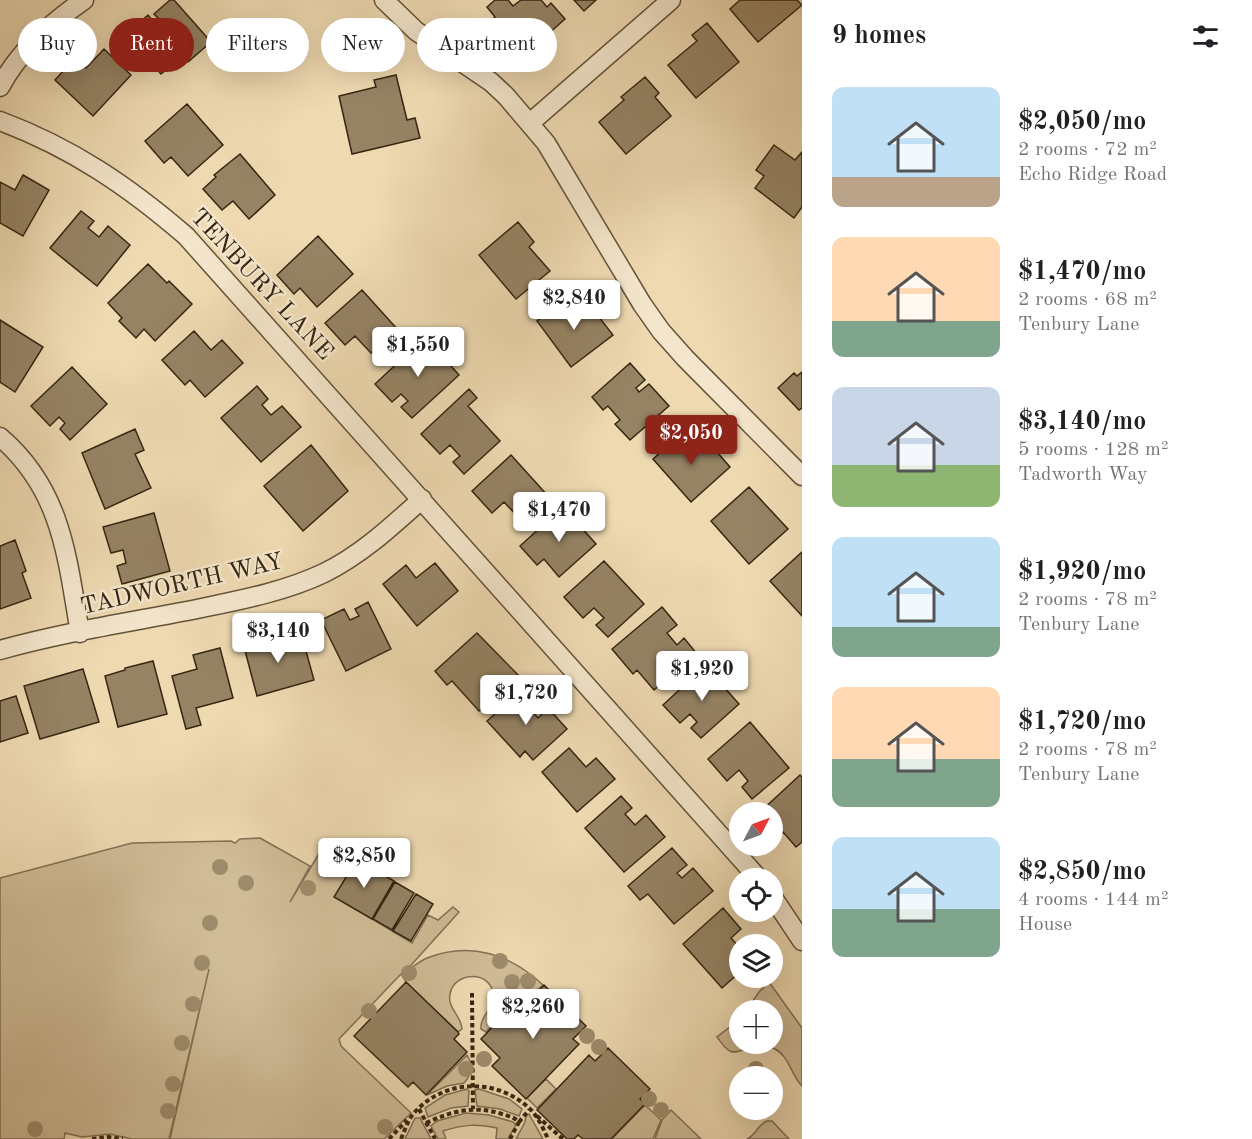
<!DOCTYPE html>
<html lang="en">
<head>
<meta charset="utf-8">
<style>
  body { margin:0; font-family:"Old Standard TT",serif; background:#f6f6f6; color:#202124; height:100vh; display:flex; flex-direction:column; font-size:22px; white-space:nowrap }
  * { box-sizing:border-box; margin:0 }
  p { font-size:20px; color:#757577 }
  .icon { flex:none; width:33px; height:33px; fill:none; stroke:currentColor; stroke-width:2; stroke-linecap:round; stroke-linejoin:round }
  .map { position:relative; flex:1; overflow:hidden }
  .sheet { display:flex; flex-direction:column; background:#fff; width:450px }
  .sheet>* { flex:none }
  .banner { position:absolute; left:18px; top:18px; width:570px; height:54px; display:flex; gap:12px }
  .needle { width:39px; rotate:49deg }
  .fabs { position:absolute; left:729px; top:802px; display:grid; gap:12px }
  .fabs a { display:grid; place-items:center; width:54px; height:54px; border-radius:50%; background:#fff; box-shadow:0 6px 24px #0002; font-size:30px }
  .price { position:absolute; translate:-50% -51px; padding:0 14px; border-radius:6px; background:#fff; color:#222; font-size:20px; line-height:39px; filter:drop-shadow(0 2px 3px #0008) }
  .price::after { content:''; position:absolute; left:50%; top:36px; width:18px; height:14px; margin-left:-9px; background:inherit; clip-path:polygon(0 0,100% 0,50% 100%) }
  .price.current { background:#8f2418; color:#fff }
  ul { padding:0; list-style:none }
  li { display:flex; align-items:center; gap:18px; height:150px; padding:0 30px }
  li span { display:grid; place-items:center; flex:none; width:168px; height:120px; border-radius:12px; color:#555 }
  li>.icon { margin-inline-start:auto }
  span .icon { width:72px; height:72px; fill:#fffc; stroke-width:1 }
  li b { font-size:26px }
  h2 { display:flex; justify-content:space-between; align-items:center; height:72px; padding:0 30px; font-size:26px }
  .chip { padding:0 21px; border-radius:27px; background:#fff; box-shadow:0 6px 24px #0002; font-size:21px; line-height:54px }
  .chip.current { background:#8f2418; color:#fff }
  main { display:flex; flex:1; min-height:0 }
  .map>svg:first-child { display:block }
  .green { fill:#cfbb96; stroke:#827054; stroke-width:1.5 }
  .building { fill:#958364; stroke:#352611; stroke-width:1.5 }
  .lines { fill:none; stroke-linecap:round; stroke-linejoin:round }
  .street-casing { stroke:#635339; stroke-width:21 }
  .path { stroke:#352611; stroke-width:4; stroke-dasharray:4.5 3; stroke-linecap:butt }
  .street { stroke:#f4e6cc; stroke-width:18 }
  .tree { fill:#9e8b6b }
  .labels { text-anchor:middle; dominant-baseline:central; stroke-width:5; stroke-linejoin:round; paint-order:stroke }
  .street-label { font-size:24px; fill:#352611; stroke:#f4e6cc }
</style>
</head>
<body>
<main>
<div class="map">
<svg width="802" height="1139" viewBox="0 0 802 1139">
  <rect width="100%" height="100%" fill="#eed9b1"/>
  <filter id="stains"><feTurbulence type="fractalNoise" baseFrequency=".00333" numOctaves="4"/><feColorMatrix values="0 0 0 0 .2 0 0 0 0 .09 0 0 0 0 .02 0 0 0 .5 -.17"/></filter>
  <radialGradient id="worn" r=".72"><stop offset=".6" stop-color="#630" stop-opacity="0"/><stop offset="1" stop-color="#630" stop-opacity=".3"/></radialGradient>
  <path class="green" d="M260 838 310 866 290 902 326 842 329 843 332 839 360 855 335 897 412 943 428 915 438 920 453 907 459 912 404 973C412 968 418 962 427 958 470 941 510 954 543 985L533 994 528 989 486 1032 481 1029C480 1015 494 1010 493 995 492 970 454 971 450 994 447 1008 461 1015 462 1029L458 1032 406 982 401 974 339 1039 341 1046 411 1113 384 1139H170L209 969 169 1139H132L110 1134 82 1137 65 1133 64 1139H0V878L132 843 231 841 235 843 240 839Z
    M769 982 802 1028V1086C791 1075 789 1056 775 1049 755 1039 740 1056 730 1051 725 1049 721 1042 717 1037L739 1020 740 1044H772V1011H746L759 992Z
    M467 1055 471 1063 468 1078 464 1083 447 1086 427 1095Z
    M546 1079 556 1089 537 1108 527 1098Z
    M467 1089 469 1091 468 1106 451 1108 428 1117 425 1108 445 1095Z
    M479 1089 509 1099 522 1109 519 1116 500 1109 477 1106 475 1090Z
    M645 1105 661 1120 653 1139H612Z
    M671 1110 701 1139H655L662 1120Z
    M466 1113 489 1115 513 1122 516 1125 508 1139H496L497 1128C477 1123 462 1125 443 1131L446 1139H438L431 1126 437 1121Z
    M529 1114 543 1139H516L525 1122 526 1116Z
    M415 1118H420L431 1139H405Z
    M767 1121H772L789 1139H747C756 1135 758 1124 767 1121Z"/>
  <path class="building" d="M170 0H174L211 42 188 62 183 56 161 74 126 34 148 15 157 26 162 22 154 14Z
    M495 0H508L513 6 521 0H541L547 7 551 3 565 19 517 62 486 25 495 17 487 7Z
    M574 0H596L584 11Z
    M740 0H797L802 5 758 42 730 9Z
    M707 23 739 62 696 98 668 65 697 41 692 35Z
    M104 49 131 75 93 116 55 80 75 58 86 68Z
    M396 75 407 120 415 118 420 138 352 154 339 96 376 87 374 80Z
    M645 77 659 93 655 97 671 116 626 154 599 122 624 100 621 97Z
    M187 104 223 145 188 176 171 157 164 163 145 141Z
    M774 145 795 160 802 152V207L794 218 755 188 764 176 756 170Z
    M240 154 275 195 249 219 233 201 222 210 203 189 216 177 214 175Z
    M23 175 49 190 23 236 0 223V182L15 190Z
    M81 211 94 221 88 228 99 237 108 226 130 245 97 286 50 248Z
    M518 222 534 242 529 247 550 271 516 299 479 255Z
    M318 236 353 274 317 307 300 288 294 294 277 275Z
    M148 264 167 283 169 281 192 304 155 341 144 329 136 338 119 321 122 318 108 303Z
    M362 290 398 330 371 353 355 336 345 345 325 323Z
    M570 296 587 318 595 312 613 335 571 367 537 321Z
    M0 320 43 347 15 392 0 382Z
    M194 331 211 350 222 340 243 363 205 397 190 380 185 385 162 360Z
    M421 341 430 351 434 347 459 375 412 418 401 407 408 401 401 394 392 402 375 384Z
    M630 363 645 380 636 388 639 392 649 384 669 406 630 440 615 424 620 420 608 406 603 410 592 397Z
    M72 367 107 404 70 440 60 429 65 423 59 417 50 426 31 406Z
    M802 372V408L799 410 778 388 794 373 797 376Z
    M257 386 268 399 262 405 271 415 282 406 301 427 261 462 221 418Z
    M469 389 477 398 468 406 500 441 464 474 453 462 460 456 450 445 440 454 421 434Z
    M135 429 144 450 135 454 151 488 105 509 82 453Z
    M683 432 701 452 710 444 730 467 691 502 653 459Z
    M311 445 348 491 303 531 264 486Z
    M511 455 548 496 521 520 504 502 492 513 472 491Z
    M749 487 788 529 749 564 711 521Z
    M563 507 596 544 559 577 544 559 537 565 520 546Z
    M154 513 170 571 122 584 117 566 126 563 123 550 111 553 103 527Z
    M15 540 26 571 22 573 31 598 0 609V546Z
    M802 552V616L770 581Z
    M604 561 644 604 608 637 596 625 604 618 594 608 583 618 564 597Z
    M435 563 458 591 417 626 383 584 406 565 416 578Z
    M368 602 391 649 346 671 321 620 344 609 350 620 359 616 355 609Z
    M662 607 677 625 667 633 677 645 684 638 697 654 654 690 637 670 633 674 612 649Z
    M301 633 314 680 257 696 243 643 270 636 274 650 288 646 285 637Z
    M477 633 519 676 479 711 452 681 447 685 435 671Z
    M220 648 233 698 196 708 201 725 186 729 172 676 197 669 193 655Z
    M153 661 167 714 118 727 105 676 125 670V668Z
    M705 666 739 704 701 738 691 728 697 722 690 714 680 723 663 705Z
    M83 669 99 722 40 739 24 686Z
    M524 688 536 701 529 707 538 718 548 708 567 729 533 760 525 751 520 757 487 721Z
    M16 696 28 733 0 742V701Z
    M750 722 789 768 752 799 742 787 748 781 739 770 727 781 708 759Z
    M569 748 586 767 596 758 615 779 577 812 542 772Z
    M800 775 802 777V842L796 847 783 832 779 836 772 828V813H759Z
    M621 796 632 808 625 814 635 825 646 815 665 837 624 872 585 828Z
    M672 848 687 865 677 873 682 878 693 868 713 891 674 924 648 894 640 900 628 886Z
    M357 859 394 881 372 919 334 897Z
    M395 882 414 893 392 930 373 919Z
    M416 894 433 904 411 941 393 931Z
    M723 908 741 929 731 938 740 948V972L722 988 683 944Z
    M406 982 458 1032 459 1034 454 1039 467 1052 426 1095 413 1082 408 1087 354 1036Z
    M544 985 586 1026 573 1039 579 1044 526 1099 492 1066 500 1058 481 1039 528 990 534 995Z
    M608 1048 650 1089 640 1099 645 1104 611 1139H583L578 1135 574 1139H567L537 1110 589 1055 595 1061Z"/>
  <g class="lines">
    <g class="street-casing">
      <path id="street" d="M384 0 416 31 491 82 506 96 546 143 642 304 661 331 685 358 802 476
        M0 87C19 51 52 22 84 0
        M0 121C72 148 128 186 186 236L759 879
        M530 123 671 0
        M0 437C62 490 67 557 80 633
        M0 650C64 632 131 622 197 609 240 600 284 592 324 573 361 555 392 526 422 499
        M772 896 802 941"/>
    </g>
    <path class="path" d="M472 993 473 1109
      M419 1109 435 1139
      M537 1116 563 1139
      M426 1123C452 1111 474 1105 502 1114 508 1116 514 1117 519 1122L529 1110
      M92 1139 108 1137 123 1139
      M389 1139 407 1120
      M401 1139C405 1130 407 1122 413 1114 444 1078 499 1077 532 1111 539 1119 544 1130 548 1139
      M510 1139 519 1122"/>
    <use href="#street" class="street"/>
  </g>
  <g class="tree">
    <circle cx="220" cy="867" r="8"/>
    <circle cx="246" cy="883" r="8"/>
    <circle cx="308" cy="888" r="8"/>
    <circle cx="210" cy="923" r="8"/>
    <circle cx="500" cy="961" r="8"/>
    <circle cx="202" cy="963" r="8"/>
    <circle cx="409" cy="973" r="8"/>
    <circle cx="528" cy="981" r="8"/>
    <circle cx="512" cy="982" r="8"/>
    <circle cx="193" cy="1004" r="8"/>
    <circle cx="369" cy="1011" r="8"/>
    <circle cx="587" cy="1036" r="8"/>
    <circle cx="182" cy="1043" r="8"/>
    <circle cx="599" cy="1047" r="8"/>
    <circle cx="484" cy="1059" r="8"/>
    <circle cx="466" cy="1069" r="8"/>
    <circle cx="756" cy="1069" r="8"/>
    <circle cx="173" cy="1084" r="8"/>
    <circle cx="649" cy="1099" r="8"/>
    <circle cx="661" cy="1110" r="8"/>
    <circle cx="168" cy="1111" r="8"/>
    <circle cx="385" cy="1127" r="8"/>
    <circle cx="35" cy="1129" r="8"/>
  </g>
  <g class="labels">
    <g class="street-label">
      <text transform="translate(261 285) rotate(47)">TENBURY LANE</text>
      <text transform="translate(182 585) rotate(-13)">TADWORTH WAY</text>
    </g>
  </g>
  <rect width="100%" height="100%" filter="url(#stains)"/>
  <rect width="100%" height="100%" fill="url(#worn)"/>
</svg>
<div class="fabs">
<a><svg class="needle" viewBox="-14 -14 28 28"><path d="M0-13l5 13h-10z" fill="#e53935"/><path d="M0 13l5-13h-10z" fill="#757577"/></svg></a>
<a><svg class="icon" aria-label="locate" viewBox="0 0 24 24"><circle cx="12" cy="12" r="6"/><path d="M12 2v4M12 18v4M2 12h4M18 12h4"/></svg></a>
<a><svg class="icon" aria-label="layers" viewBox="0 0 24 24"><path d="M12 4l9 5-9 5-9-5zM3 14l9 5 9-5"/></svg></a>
<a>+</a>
<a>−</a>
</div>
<b class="price" style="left:574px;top:331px">$2,840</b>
<b class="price" style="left:418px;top:378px">$1,550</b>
<b class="price current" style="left:691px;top:466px">$2,050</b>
<b class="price" style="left:559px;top:543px">$1,470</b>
<b class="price" style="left:278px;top:664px">$3,140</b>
<b class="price" style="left:702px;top:702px">$1,920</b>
<b class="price" style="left:526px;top:726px">$1,720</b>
<b class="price" style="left:364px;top:889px">$2,850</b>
<b class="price" style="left:533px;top:1040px">$2,260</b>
<div class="banner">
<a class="chip">Buy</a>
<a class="chip current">Rent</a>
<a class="chip">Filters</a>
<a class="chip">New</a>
<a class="chip">Apartment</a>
</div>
</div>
<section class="sheet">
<h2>9 homes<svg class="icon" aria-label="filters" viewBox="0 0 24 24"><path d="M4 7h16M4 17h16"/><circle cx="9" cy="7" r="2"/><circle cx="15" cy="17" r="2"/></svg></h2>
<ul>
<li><span style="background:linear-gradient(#bfe0f5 75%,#b9a48a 0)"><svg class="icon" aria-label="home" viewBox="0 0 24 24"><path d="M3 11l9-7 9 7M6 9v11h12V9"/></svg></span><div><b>$2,050/mo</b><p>2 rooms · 72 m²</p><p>Echo Ridge Road</p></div></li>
<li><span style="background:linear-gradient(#ffd9b3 70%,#7fa58c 0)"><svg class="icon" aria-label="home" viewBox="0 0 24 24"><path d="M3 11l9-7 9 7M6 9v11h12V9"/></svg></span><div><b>$1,470/mo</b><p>2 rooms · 68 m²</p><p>Tenbury Lane</p></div></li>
<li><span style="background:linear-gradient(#c9d6e8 65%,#8fb573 0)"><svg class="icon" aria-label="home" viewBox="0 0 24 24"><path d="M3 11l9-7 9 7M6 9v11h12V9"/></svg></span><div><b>$3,140/mo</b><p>5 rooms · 128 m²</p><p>Tadworth Way</p></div></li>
<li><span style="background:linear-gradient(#bfe0f5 75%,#7fa58c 0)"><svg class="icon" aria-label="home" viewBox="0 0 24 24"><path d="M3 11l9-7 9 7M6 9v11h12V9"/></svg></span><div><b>$1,920/mo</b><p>2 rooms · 78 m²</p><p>Tenbury Lane</p></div></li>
<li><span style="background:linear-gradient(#ffd9b3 60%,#7fa58c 0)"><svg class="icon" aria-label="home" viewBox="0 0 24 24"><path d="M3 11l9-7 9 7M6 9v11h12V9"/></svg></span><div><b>$1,720/mo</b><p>2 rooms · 78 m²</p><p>Tenbury Lane</p></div></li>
<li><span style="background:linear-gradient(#bfe0f5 60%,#7fa58c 0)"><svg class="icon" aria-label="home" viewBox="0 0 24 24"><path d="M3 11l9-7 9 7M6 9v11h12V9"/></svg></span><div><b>$2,850/mo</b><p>4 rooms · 144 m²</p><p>House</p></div></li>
</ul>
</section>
</main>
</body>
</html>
